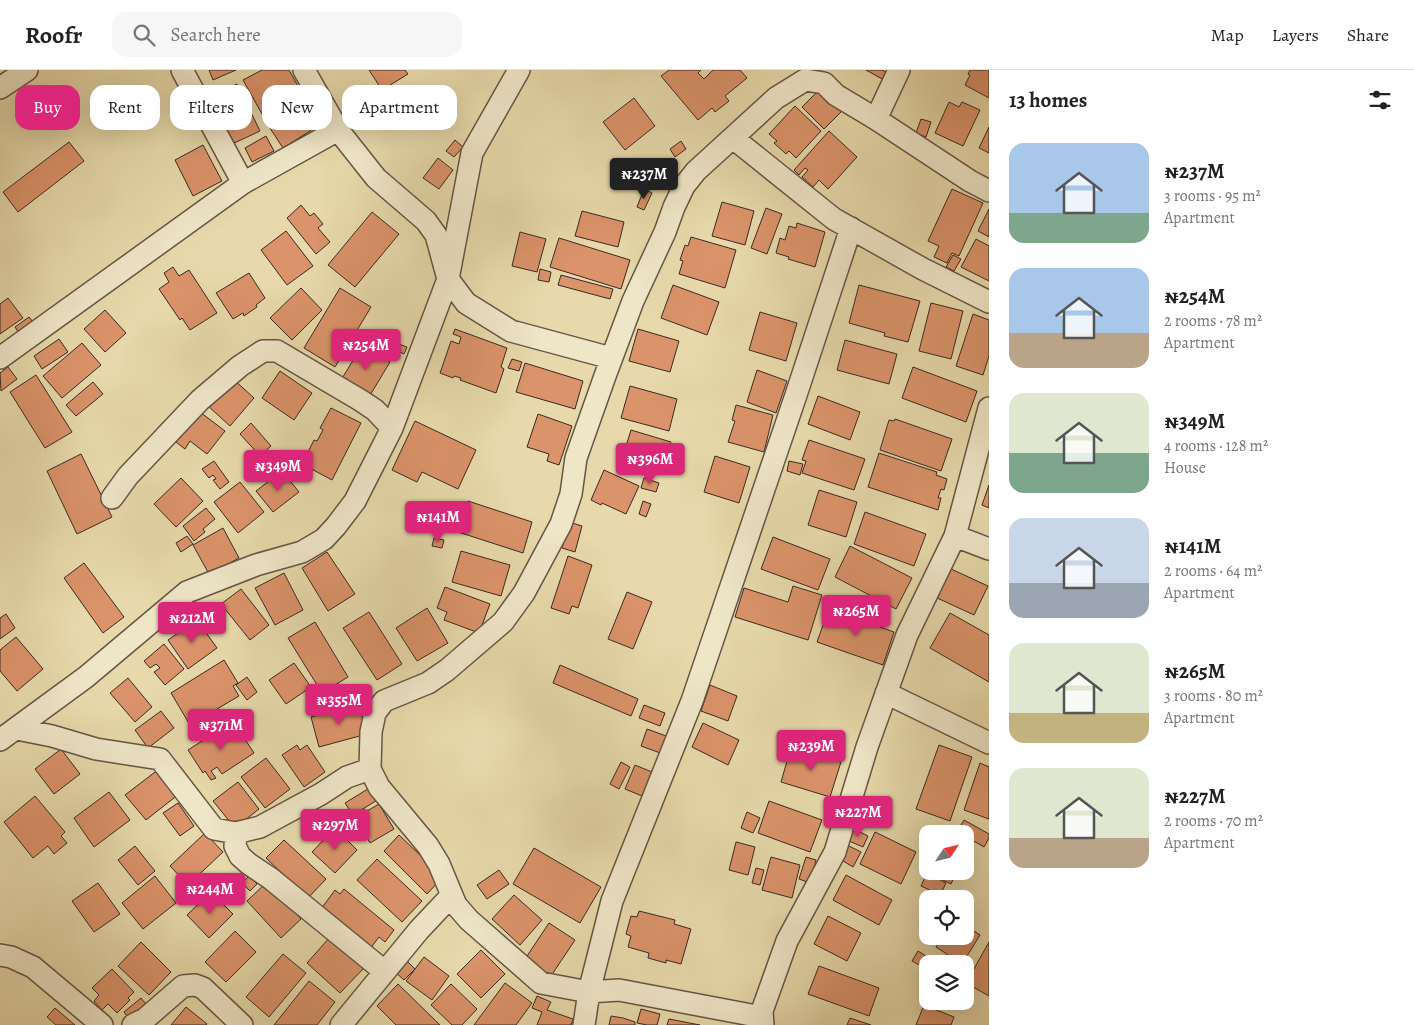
<!DOCTYPE html>
<html lang="en">
<head>
<meta charset="utf-8">
<style>
  body { margin:0; font-family:Alegreya,serif; background:#f6f6f6; color:#222; height:100vh; display:flex; flex-direction:column; font-size:19px; white-space:nowrap }
  * { box-sizing:border-box; margin:0 }
  p { font-size:16px; color:#767676 }
  .icon { flex:none; width:28px; height:28px; fill:none; stroke:currentColor; stroke-width:2; stroke-linecap:round; stroke-linejoin:round }
  .map { position:relative; flex:1; overflow:hidden }
  .drawer { display:flex; flex-direction:column; background:#fff; width:425px }
  .drawer>* { flex:none }
  .hud { position:absolute; left:15px; top:15px; width:475px; height:45px; display:flex; gap:10px }
  .needle { width:32px; rotate:55deg }
  .buttons { position:absolute; left:919px; top:755px; display:grid; gap:10px }
  .buttons a { display:grid; place-items:center; width:55px; height:55px; border-radius:10px; background:#fff; box-shadow:0 5px 20px #0002; font-size:25px }
  .price { position:absolute; translate:-50% -42px; padding:0 11px; border-radius:5px; background:#db2777; color:#fff; font-size:16px; line-height:32px; filter:drop-shadow(0 1px 2px #0008) }
  .price::after { content:''; position:absolute; left:50%; top:30px; width:15px; height:11px; margin-left:-8px; background:inherit; clip-path:polygon(0 0,100% 0,50% 100%) }
  .price.active { background:#222; color:#fff }
  ul { padding:0; list-style:none }
  li { display:flex; align-items:center; gap:15px; height:125px; padding:0 20px }
  li span { display:grid; place-items:center; flex:none; width:140px; height:100px; border-radius:15px; color:#555 }
  li>.icon { margin-inline-start:auto }
  span .icon { width:60px; height:60px; fill:#fffc; stroke-width:1 }
  li b { font-size:21px }
  h2 { display:flex; justify-content:space-between; align-items:center; height:60px; padding:0 20px; font-size:21px }
  .tag { padding:0 18px; border-radius:15px; background:#fff; box-shadow:0 5px 20px #0002; font-size:18px; line-height:45px }
  .tag.active { background:#db2777; color:#fff }
  header { display:flex; align-items:center; gap:30px; box-sizing:border-box; height:70px; padding:0 25px; background:#fff; border-bottom:1px solid #e0e0e0 }
  header strong { font-size:24px }
  nav { display:flex; gap:28px; margin-inline-start:auto; font-size:18px }
  .search { width:350px; height:45px; background:#f6f6f6; display:flex; align-items:center; gap:12px; box-sizing:border-box; padding:0 18px; border-radius:15px; color:#767676; font-size:19px }
  main { display:flex; flex:1; min-height:0 }
  .map>svg:first-child { display:block }
  .building { fill:#da936a; stroke:#3a2923 }
  .lines { fill:none; stroke-linecap:round; stroke-linejoin:round }
  .minor-casing { stroke:#655545; stroke-width:24 }
  .minor { stroke:#efe6c8; stroke-width:21 }
</style>
</head>
<body>
<header>
<strong>Roofr</strong>
<div class="search"><svg class="icon" aria-label="search" viewBox="0 0 24 24"><circle cx="10" cy="10" r="6"/><path d="M15 15l6 6"/></svg>Search here</div>
<nav><a>Map</a><a>Layers</a><a>Share</a></nav>
</header>
<main>
<div class="map">
<svg width="989" height="955" viewBox="0 0 989 955">
  <rect width="100%" height="100%" fill="#e7d9ab"/>
  <filter id="stains"><feTurbulence type="fractalNoise" baseFrequency=".004" numOctaves="4"/><feColorMatrix values="0 0 0 0 .2 0 0 0 0 .09 0 0 0 0 .02 0 0 0 .5 -.17"/></filter>
  <radialGradient id="worn" r=".72"><stop offset=".6" stop-color="#630" stop-opacity="0"/><stop offset="1" stop-color="#630" stop-opacity=".3"/></radialGradient>
  <path class="building" d="M209 0H236L213 10Z
    M262 0H289L299 18 277 30 279 34 262 44 243 10Z
    M369 0H405L408 4 382 20Z
    M669 0H701L698 3 704 9 713 0H740L747 8 725 26 729 31 715 42 712 38 698 50 661 6Z
    M866 0H883L887 4 884 10Z
    M970 0H989V28L965 15 970 5 968 4Z
    M237 14 260 61 230 75 207 29Z
    M820 19 842 41 824 59 802 37Z
    M303 27 321 54 283 78 266 52Z
    M634 28 655 56 625 80 603 52Z
    M949 32 959 37 962 32 980 40 963 76 935 63Z
    M795 36 821 61 796 88 789 81 786 84 774 73 777 71 769 64Z
    M921 49 931 52 926 67 916 63Z
    M989 57V83L979 78Z
    M829 61 857 87 828 119 819 110 813 117 802 107 808 100 805 98 799 105 794 100Z
    M266 66 274 81 252 92 245 78Z
    M455 70 463 77 454 87 446 81Z
    M681 71 686 79 675 87 670 79Z
    M69 72 84 91 18 142 3 122Z
    M203 75 222 111 193 126 175 90Z
    M438 88 453 100 439 119 423 108Z
    M644 119 652 123 644 140 637 137Z
    M952 119 983 133 959 186 952 183 947 193 934 187 939 176 928 171Z
    M722 132 754 141 745 175 712 166Z
    M301 135 310 146 314 143 323 154 318 158 330 172 316 184 287 148Z
    M766 138 782 144 767 184 751 178Z
    M989 139V167L978 161Z
    M582 141 624 152 618 177 575 166Z
    M372 142 399 164 355 217 328 195Z
    M797 153 825 162 815 197 788 189 789 187 776 183 780 168 785 170 789 156 796 158Z
    M286 161 313 196 287 215 261 180Z
    M520 162 546 169 537 202 512 196Z
    M691 167 736 180 725 218 679 204 683 191 680 190 685 175 688 176Z
    M559 168 630 190 621 219 550 197Z
    M976 169 989 176V211L961 197Z
    M953 185 961 189 954 201 946 197Z
    M173 197 179 206 189 200 217 243 190 260 182 248 180 250 159 219 169 212 164 203Z
    M540 199 551 202 549 212 538 210Z
    M249 203 265 228 256 235 257 237 244 246 243 243 233 249 216 223Z
    M561 205 613 219 610 229 558 215Z
    M673 215 719 232 707 265 661 248Z
    M859 215 920 231 908 272 884 266 885 263 849 253Z
    M301 218 322 240 292 270 270 248Z
    M340 218 371 237 335 297 304 278Z
    M8 228 23 248 0 264V234Z
    M931 233 963 241 951 289 919 281Z
    M105 240 126 263 105 282 84 259Z
    M760 242 797 253 786 291 749 280Z
    M973 244 989 250V286L983 305 956 296Z
    M29 247 36 256 21 266 15 257Z
    M455 259 507 278 501 297 504 299 496 323 460 310 461 308 454 306 453 308 440 303 451 271 459 274 461 267 453 264Z
    M638 259 679 271 670 302 629 291Z
    M59 269 68 282 42 299 34 286Z
    M845 270 897 284 889 314 837 300Z
    M82 273 101 295 62 328 43 306Z
    M396 273 407 277 404 284 394 279Z
    M363 274 390 292 369 327 341 310Z
    M512 289 522 292 519 301 508 298Z
    M525 293 583 311 575 339 516 322Z
    M8 297 17 309 1 321 0 303Z
    M913 297 977 321 966 352 902 328Z
    M757 300 787 311 776 343 747 332Z
    M280 301 312 323 294 350 262 328Z
    M36 305 72 362 45 378 10 322Z
    M232 308 254 328 230 356 208 336Z
    M93 312 103 324 76 346 66 335Z
    M630 316 677 329 669 361 621 348Z
    M818 326 860 342 850 370 808 354Z
    M736 335 773 345 764 382 728 372 735 351 732 350Z
    M331 338 361 353 332 410 302 394 314 370 317 371 323 360 320 358Z
    M200 342 225 361 207 384 190 371 185 379 176 372Z
    M538 344 572 356 559 395 547 391 549 384 527 377Z
    M895 349 952 369 941 401 880 380 889 350 894 351Z
    M415 351 476 380 458 419 422 402 417 412 392 400Z
    M251 353 271 376 260 386 240 364Z
    M631 360 671 372 662 401 622 389Z
    M809 370 865 389 854 420 802 403 806 391 802 390Z
    M879 383 937 402 936 405 947 409 944 420 941 419 938 428H941L938 440 868 417Z
    M81 384 112 447 77 464 47 401Z
    M715 386 750 397 739 433 704 422Z
    M214 391 229 412 220 419 213 410 216 409 213 405 209 408 202 399Z
    M789 391 803 394 800 405 787 401Z
    M604 400 639 416 626 444 602 433 601 435 591 430Z
    M282 401 299 422 273 442 256 421Z
    M181 408 203 431 176 457 154 434Z
    M644 408 659 413 656 422 641 418Z
    M240 412 264 442 238 463 214 432Z
    M989 415V438L982 435Z
    M819 420 857 432 846 467 808 455Z
    M468 431 532 452 523 483 458 462Z
    M643 431 651 434 646 447 639 444Z
    M206 438 215 449 203 459 205 462 194 471 183 456Z
    M865 442 926 464 914 496 854 474Z
    M569 452 582 456 575 482 562 478Z
    M223 458 239 488 209 504 193 475Z
    M187 466 193 474 181 482 176 473Z
    M773 467 830 489 818 520 761 499Z
    M434 468 444 470 442 478 432 476Z
    M850 476 912 508 896 539 835 507Z
    M461 481 510 495 501 526 452 512Z
    M327 482 355 524 328 541 302 498Z
    M568 486 592 495 578 538 572 536 569 544 551 538Z
    M84 493 124 547 103 563 64 508Z
    M949 498 988 516 974 545 935 527Z
    M284 503 303 540 275 555 255 518Z
    M793 516 822 525 808 570 735 547 744 518 788 532Z
    M445 517 490 534 479 563 444 550 447 542 437 538Z
    M241 519 269 555 250 570 221 534Z
    M627 522 652 532 633 579 608 569Z
    M427 538 448 573 417 591 396 558Z
    M829 538 894 562 883 595 817 572Z
    M369 542 402 594 377 610 343 558Z
    M950 543 989 565V612L930 578Z
    M6 544 15 558 0 569V548Z
    M197 550 217 578 188 599 168 570Z
    M315 552 348 607 322 623 288 568Z
    M16 567 43 599 17 621 0 601V580Z
    M164 574 184 599 165 615 154 602 160 598 156 594 150 598 144 591Z
    M224 590 238 613 233 616 239 626 190 655 171 623Z
    M294 593 311 617 286 634 269 610Z
    M560 595 638 629 631 646 553 613Z
    M247 607 257 622 247 630 236 615Z
    M128 608 152 637 135 652 110 623Z
    M710 615 737 626 728 651 701 641Z
    M359 634 367 664 319 677 311 647Z
    M644 635 665 643 660 656 639 648Z
    M161 641 174 658 148 678 135 660Z
    M233 651 254 683 222 704 217 697 211 701 216 708 211 710 205 701 203 703 188 680Z
    M703 653 739 670 728 695 692 677Z
    M647 659 669 667 663 684 641 676Z
    M297 675 300 680 307 675 325 702 304 717 282 685Z
    M939 675 972 687 950 751 916 739Z
    M791 677 841 692 830 727 781 712Z
    M61 679 80 704 54 724 35 699Z
    M266 688 290 719 265 738 241 707Z
    M621 692 630 697 619 719 610 714Z
    M980 693 989 697V749L964 740Z
    M635 695 652 702 642 726 625 719Z
    M159 699 179 724 146 750 125 725Z
    M238 712 259 739 235 758 213 731Z
    M371 717 379 729 353 745 345 733Z
    M109 722 130 750 94 777 74 748Z
    M35 726 65 762 61 766 67 773 54 784 48 776 33 788 4 752Z
    M769 731 822 750 810 782 758 763Z
    M178 733 194 756 180 766 163 743Z
    M379 734 394 759 370 773 355 748Z
    M747 742 760 748 753 763 741 758Z
    M964 750 989 764V768L984 777 965 766V764L957 762Z
    M335 758 357 780 335 803 312 782Z
    M854 759 868 766 863 777 849 771Z
    M875 762 916 782 901 814 860 794Z
    M205 763 223 782 188 815 170 796Z
    M399 765 443 807 427 824 384 781Z
    M284 770 326 809 308 828 266 788Z
    M736 772 755 777 748 805 729 800Z
    M847 775 861 782 853 797 840 789Z
    M135 776 155 801 138 815 118 790Z
    M534 778 601 817 580 853 513 814Z
    M771 787 800 795 792 828 762 820Z
    M806 787 816 790 810 813 799 809Z
    M377 789 422 831 402 852 357 810Z
    M928 796V801H957L951 814 925 801Z
    M756 798 764 800 760 815 752 813Z
    M499 800 509 814 487 829 477 815Z
    M927 803 946 813 940 825 921 816Z
    M846 805 892 830 879 855 833 830Z
    M155 806 176 833 143 859 122 833Z
    M249 806 257 814 250 821 242 813Z
    M267 812 301 849 281 868 247 831Z
    M98 813 120 844 94 862 72 831Z
    M344 819 394 860 385 872 379 867 370 879 321 839 335 820 340 824Z
    M211 822 233 844 209 868 187 845Z
    M514 825 542 850 520 875 492 849Z
    M639 841 675 850 674 854 691 859 681 894 666 890V893L648 888 649 883 628 877 631 866 626 864 631 846 637 847Z
    M828 846 861 863 847 891 814 874Z
    M549 853 575 870 551 906 525 889Z
    M965 855 980 865 962 894 936 877 943 866H965Z
    M235 861 256 882 226 912 205 892Z
    M330 867 364 898 340 923 307 893Z
    M141 872 171 902 149 925 118 896Z
    M989 872V926L966 913Z
    M481 880 505 904 481 928 457 904Z
    M918 881 926 886 921 896 912 891Z
    M283 884 306 903 269 947 246 927Z
    M424 887 449 906 432 930 406 911Z
    M406 890 415 899 404 910 395 902Z
    M819 896 879 918 869 946 808 924Z
    M112 899 134 922 128 928 130 930 117 943 108 934 102 940 94 931 99 925 92 918Z
    M309 911 335 932 317 955H274Z
    M505 913 532 933 516 955H474Z
    M398 914 440 955H396L377 936Z
    M451 914 477 939 462 955H452L431 935Z
    M537 926 551 932 547 940 573 949 571 955H537L542 942 532 938Z
    M141 928 150 939 133 954 124 942Z
    M924 935 954 947 951 955H916Z
    M186 937 207 954 206 955H171Z
    M55 938 75 955H56L47 947Z
    M641 939 660 944 657 955H647L637 953Z
    M611 946 623 948 635 952V955H609Z
    M850 948 871 955H847Z
    M669 949 700 955H667Z"/>
  <g class="lines">
    <g class="minor-casing">
      <path id="minor" d="M182 0 243 113
        M304 0 338 60 376 108 426 151 436 165 448 209 466 233 511 261 611 288
        M0 18 27 0
        M876 49 899 0
        M733 68 834 149 923 199 989 232
        M0 288 243 113 338 60
        M112 428 128 406 200 330 240 296 263 281H277L360 330 375 340 392 358
        M955 466 989 479
        M886 623 989 673
        M17 659 52 666 96 679 160 689 214 759 236 763 260 757 321 724 347 707 370 699
        M0 670 86 607 187 522 256 495 302 482 324 469 336 456 355 431 392 358 448 209 472 83 519 0
        M236 763 235 776 240 786 249 794 270 808 384 901
        M0 885 11 887 33 897 102 955
        M762 947 619 920 589 922 541 913 469 850 456 835 439 794 428 776 379 717 370 699 371 662 375 643 384 631 428 613 447 600 503 552 524 523 561 454 571 424 576 388 605 306 633 231 665 162 674 137 684 116 696 101 776 28 805 10 824 13 836 25 876 49 970 111 989 121
        M133 955 145 949 183 916 195 915 203 918 242 955
        M341 955 419 860 451 826
        M584 955 589 922 612 831 692 631 796 325 851 158
        M763 955 762 941 787 871 835 782 867 677 907 565 955 466 989 338"/>
    </g>
    <use href="#minor" class="minor"/>
  </g>
  <rect width="100%" height="100%" filter="url(#stains)"/>
  <rect width="100%" height="100%" fill="url(#worn)"/>
</svg>
<div class="buttons">
<a><svg class="needle" viewBox="-14 -14 28 28"><path d="M0-13l5 13h-10z" fill="#e53935"/><path d="M0 13l5-13h-10z" fill="#767676"/></svg></a>
<a><svg class="icon" aria-label="locate" viewBox="0 0 24 24"><circle cx="12" cy="12" r="6"/><path d="M12 2v4M12 18v4M2 12h4M18 12h4"/></svg></a>
<a><svg class="icon" aria-label="layers" viewBox="0 0 24 24"><path d="M12 4l9 5-9 5-9-5zM3 14l9 5 9-5"/></svg></a>
</div>
<b class="price active" style="left:644px;top:130px">₦237M</b>
<b class="price" style="left:366px;top:301px">₦254M</b>
<b class="price" style="left:650px;top:415px">₦396M</b>
<b class="price" style="left:278px;top:422px">₦349M</b>
<b class="price" style="left:438px;top:473px">₦141M</b>
<b class="price" style="left:856px;top:567px">₦265M</b>
<b class="price" style="left:192px;top:574px">₦212M</b>
<b class="price" style="left:339px;top:656px">₦355M</b>
<b class="price" style="left:221px;top:681px">₦371M</b>
<b class="price" style="left:811px;top:702px">₦239M</b>
<b class="price" style="left:858px;top:768px">₦227M</b>
<b class="price" style="left:335px;top:781px">₦297M</b>
<b class="price" style="left:210px;top:845px">₦244M</b>
<div class="hud">
<a class="tag active">Buy</a>
<a class="tag">Rent</a>
<a class="tag">Filters</a>
<a class="tag">New</a>
<a class="tag">Apartment</a>
</div>
</div>
<section class="drawer">
<h2>13 homes<svg class="icon" aria-label="filters" viewBox="0 0 24 24"><path d="M4 7h16M4 17h16"/><circle cx="9" cy="7" r="2"/><circle cx="15" cy="17" r="2"/></svg></h2>
<ul>
<li><span style="background:linear-gradient(#a9c7e8 70%,#7fa58c 0)"><svg class="icon" aria-label="home" viewBox="0 0 24 24"><path d="M3 11l9-7 9 7M6 9v11h12V9"/></svg></span><div><b>₦237M</b><p>3 rooms · 95 m²</p><p>Apartment</p></div></li>
<li><span style="background:linear-gradient(#a9c7e8 65%,#b9a48a 0)"><svg class="icon" aria-label="home" viewBox="0 0 24 24"><path d="M3 11l9-7 9 7M6 9v11h12V9"/></svg></span><div><b>₦254M</b><p>2 rooms · 78 m²</p><p>Apartment</p></div></li>
<li><span style="background:linear-gradient(#dfe7d0 60%,#7fa58c 0)"><svg class="icon" aria-label="home" viewBox="0 0 24 24"><path d="M3 11l9-7 9 7M6 9v11h12V9"/></svg></span><div><b>₦349M</b><p>4 rooms · 128 m²</p><p>House</p></div></li>
<li><span style="background:linear-gradient(#c9d6e8 65%,#9aa5b1 0)"><svg class="icon" aria-label="home" viewBox="0 0 24 24"><path d="M3 11l9-7 9 7M6 9v11h12V9"/></svg></span><div><b>₦141M</b><p>2 rooms · 64 m²</p><p>Apartment</p></div></li>
<li><span style="background:linear-gradient(#dfe7d0 70%,#c2b280 0)"><svg class="icon" aria-label="home" viewBox="0 0 24 24"><path d="M3 11l9-7 9 7M6 9v11h12V9"/></svg></span><div><b>₦265M</b><p>3 rooms · 80 m²</p><p>Apartment</p></div></li>
<li><span style="background:linear-gradient(#dfe7d0 70%,#b9a48a 0)"><svg class="icon" aria-label="home" viewBox="0 0 24 24"><path d="M3 11l9-7 9 7M6 9v11h12V9"/></svg></span><div><b>₦227M</b><p>2 rooms · 70 m²</p><p>Apartment</p></div></li>
</ul>
</section>
</main>
</body>
</html>
